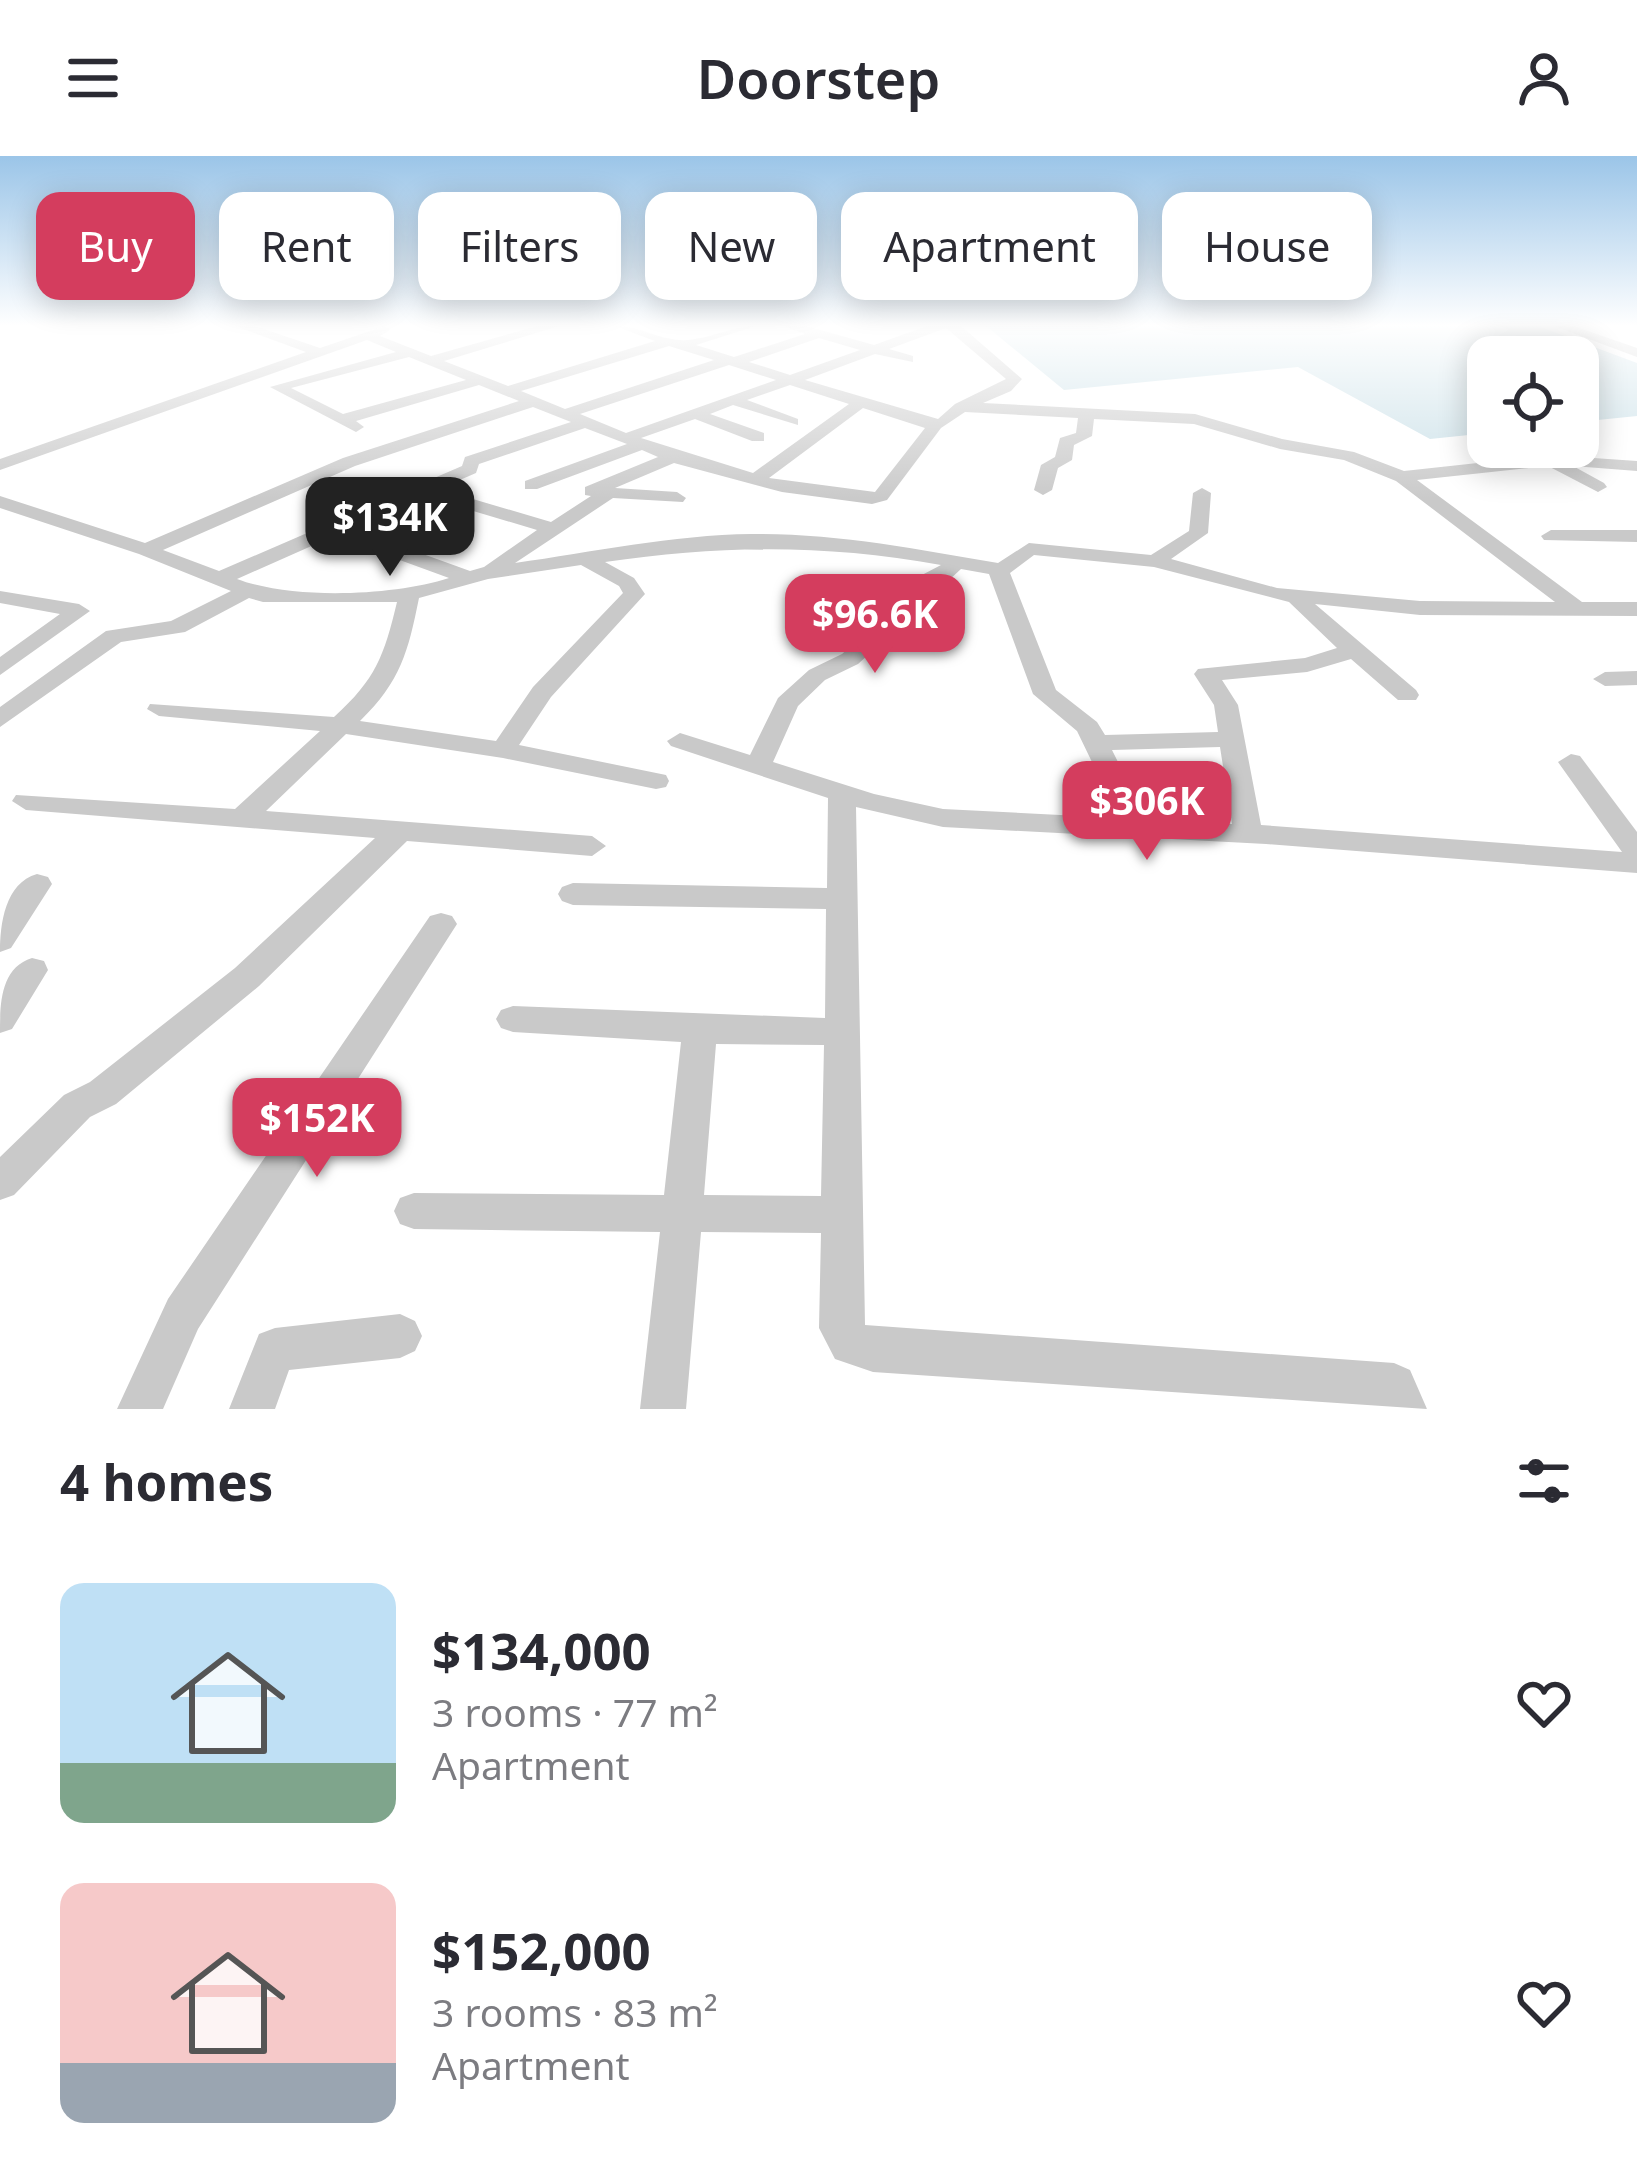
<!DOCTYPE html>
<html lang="en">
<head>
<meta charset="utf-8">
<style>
  body { margin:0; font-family:"Noto Sans",sans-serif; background:#f7f7f7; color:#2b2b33; height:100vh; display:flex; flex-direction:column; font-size:45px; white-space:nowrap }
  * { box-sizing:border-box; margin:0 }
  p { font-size:39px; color:#7c7c81 }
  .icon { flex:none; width:66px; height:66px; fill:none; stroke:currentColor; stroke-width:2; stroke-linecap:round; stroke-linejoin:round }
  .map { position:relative; height:1253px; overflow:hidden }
  .side { display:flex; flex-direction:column; background:#fff; flex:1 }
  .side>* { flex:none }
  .top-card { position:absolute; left:36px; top:36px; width:1566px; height:108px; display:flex; gap:24px }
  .buttons { position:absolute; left:1467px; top:180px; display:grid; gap:24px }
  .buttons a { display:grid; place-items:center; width:132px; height:132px; border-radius:24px; background:#fff; box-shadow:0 6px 30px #0003; font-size:60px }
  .price { position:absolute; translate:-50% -102px; padding:0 27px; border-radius:24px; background:#d43d5e; color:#fff; font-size:39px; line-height:78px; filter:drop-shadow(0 3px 6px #0008) }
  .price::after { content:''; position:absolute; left:50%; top:72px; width:36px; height:27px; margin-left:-18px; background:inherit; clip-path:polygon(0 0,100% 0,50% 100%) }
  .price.current { background:#222; color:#fff }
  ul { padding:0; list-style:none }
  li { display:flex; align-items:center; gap:36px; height:300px; padding:0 60px }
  li span { display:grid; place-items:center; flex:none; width:336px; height:240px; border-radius:24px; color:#555 }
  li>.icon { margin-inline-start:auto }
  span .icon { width:144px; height:144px; fill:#fffc; stroke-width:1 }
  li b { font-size:51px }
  h2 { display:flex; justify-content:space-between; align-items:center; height:144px; padding:0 60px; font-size:51px }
  .tag { padding:0 42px; border-radius:24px; background:#fff; box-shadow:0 6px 30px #0003; font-size:42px; line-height:108px }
  .tag.current { background:#d43d5e; color:#fff }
  header { display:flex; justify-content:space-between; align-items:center; height:156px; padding:0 60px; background:#fff; font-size:54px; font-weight:600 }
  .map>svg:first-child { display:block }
  .water { fill:#c8dfe7 }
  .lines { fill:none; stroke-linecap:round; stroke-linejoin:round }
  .minor { fill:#c9c9c9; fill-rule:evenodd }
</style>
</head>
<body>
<header><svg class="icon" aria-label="menu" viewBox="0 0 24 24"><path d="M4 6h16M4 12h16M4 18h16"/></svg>Doorstep<svg class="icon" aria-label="person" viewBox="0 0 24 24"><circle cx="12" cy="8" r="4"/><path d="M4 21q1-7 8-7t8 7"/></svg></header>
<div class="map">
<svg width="1637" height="1253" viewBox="0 0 1637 1253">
  <rect width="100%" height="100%" fill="#fff"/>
  <path class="water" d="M986 170H1538L1637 207V260L1578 266V201H1488V277L1430 283 1298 211 1064 234Z"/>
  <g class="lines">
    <path class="minor" d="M235 170H255L320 192 385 170 390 174 380 180 431 200 537 170H559L444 205 508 230 655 185 615 170C639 170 658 183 680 184 702 186 731 170 756 170L696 189 734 201 805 178 784 170H806L874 189 927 170H961L1022 223 1011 235 983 247 1195 258 1282 283 1354 296 1404 315 1550 299 1637 305V315L1573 310 1604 327 1607 331 1598 336 1548 310 1417 324 1582 446H1637V460L1420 459 1315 448 1416 534 1419 539 1416 544H1398L1351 503 1307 516 1222 524 1238 549 1261 669 1622 696 1558 606 1571 598 1580 600 1637 676V717L1266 688 943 671 856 651 865 1169 1394 1207 1410 1214 1427 1253 873 1216 835 1203 819 1172 821 1077 701 1076 686 1253H640L660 1076 414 1073 400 1068 394 1055 400 1042 414 1037 664 1039 681 886 513 876 501 872 496 863 501 854 513 850 825 862 826 753 573 749 562 745 558 738 562 731 573 727 827 732 828 642 671 590 667 585 680 577 750 599 778 542 809 514 842 498 883 462 899 431 941 409C825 388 722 389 605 406L634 422 645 438 551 541 519 589 666 619 669 625 666 631 656 633 503 602 346 578 266 655 592 680 606 690 592 700 407 685 259 830 116 948 90 961 14 1039 0 1044V1001L64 939 90 926 235 812 375 682 26 654 12 645 16 639 235 653 320 575 159 560 147 553 150 548 334 561C376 523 384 500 397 446H263L249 442 185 476 121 486 0 571V551L106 475 171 465 231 435 139 398 0 352V340L145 387 343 302 519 245 479 229 356 265 364 271 356 276 270 231 396 196 367 184 0 314V303L306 196ZM946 172 1006 223 955 248 938 263 805 224 875 198 913 206V200L889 193ZM819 182 860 194 790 219 749 206ZM669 190 714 204 565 253 521 235ZM409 201 466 224 343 258 291 232ZM729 209 776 224 626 277 580 258ZM790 229 849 248 753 317 641 282 695 263 752 285H764V277L710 258 733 249 798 269V263L747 244ZM533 251 571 266 465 301 462 310 219 415 163 394 355 310ZM863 252 925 272 875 336 769 322ZM965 256 1078 262 1076 277 1060 282 1055 301 1041 309 1034 334 1043 339 1052 334 1058 312 1072 304 1074 289 1092 280 1094 263 1194 268 1280 293 1344 304 1396 325 1555 446 1420 445 1277 432 1171 403 1208 377 1211 337 1202 332 1193 337 1189 375 1151 399 1029 387 998 407C916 393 835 377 752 378 672 379 593 396 515 407L613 342 683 346 686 342 677 336 615 332 674 307 782 336 872 348 887 344 941 272ZM585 272 627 288 525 325V333H537L642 294 658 301 585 331V339L591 340 551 366 439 333 476 317 479 308ZM423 340 537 374 484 411 470 415 351 372ZM334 380 449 422C393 440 292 444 237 423ZM1034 399 1154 411 1289 446 1337 492 1305 502 1198 513 1194 518 1214 549 1218 576 1105 579 1097 566 1056 534 1010 417ZM581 409 619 430 623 437 533 531 496 585 360 565C401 525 408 496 419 442L488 423ZM961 413 989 418 1033 538 1077 575 1119 662 943 653 874 638 773 606 798 550 825 524 858 508 900 470 916 440 948 425ZM1220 591 1232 668 1147 664 1112 594ZM716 888 824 889 821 1040 704 1039Z
      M1554 170H1574L1637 192V201Z
      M1551 374H1637V386L1544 384 1541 380Z
      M0 435 79 448 90 455 0 519V501L60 458 0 447Z
      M1637 515V529L1605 530 1593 523 1605 516Z
      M37 718 48 721 52 728 11 792 0 796C0 768 5 727 37 718Z
      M441 757 452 760 457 768 198 1173 163 1253H117L168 1143 430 760Z
      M32 802 44 805 48 814 12 873 0 877C0 849 0 812 32 802Z
      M400 1158 415 1165 422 1180 415 1195 400 1202 289 1214 275 1253H229L259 1178 275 1172Z"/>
  </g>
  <linearGradient id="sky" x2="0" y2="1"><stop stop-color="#9bc5e8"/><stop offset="0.49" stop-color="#fff"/><stop offset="1" stop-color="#fff" stop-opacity="0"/></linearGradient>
  <rect width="1637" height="346" fill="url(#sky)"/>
</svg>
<div class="buttons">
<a><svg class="icon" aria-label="locate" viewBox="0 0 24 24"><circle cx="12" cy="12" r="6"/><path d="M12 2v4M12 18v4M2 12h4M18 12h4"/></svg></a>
</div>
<b class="price current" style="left:390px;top:423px">$134K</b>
<b class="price" style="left:875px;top:520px">$96.6K</b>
<b class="price" style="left:1147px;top:707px">$306K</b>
<b class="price" style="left:317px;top:1024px">$152K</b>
<div class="top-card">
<a class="tag current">Buy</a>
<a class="tag">Rent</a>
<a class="tag">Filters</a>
<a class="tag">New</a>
<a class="tag">Apartment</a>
<a class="tag">House</a>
</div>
</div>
<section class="side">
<h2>4 homes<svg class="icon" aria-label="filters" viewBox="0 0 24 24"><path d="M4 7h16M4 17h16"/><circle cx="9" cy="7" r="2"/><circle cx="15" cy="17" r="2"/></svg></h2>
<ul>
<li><span style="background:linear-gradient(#bfe0f5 75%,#7fa58c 0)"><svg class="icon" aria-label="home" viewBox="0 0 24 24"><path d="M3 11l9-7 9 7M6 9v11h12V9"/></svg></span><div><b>$134,000</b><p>3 rooms · 77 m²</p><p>Apartment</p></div><svg class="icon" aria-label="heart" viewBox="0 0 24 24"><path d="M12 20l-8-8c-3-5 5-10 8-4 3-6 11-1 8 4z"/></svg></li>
<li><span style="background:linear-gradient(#f6c9c9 75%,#9aa5b1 0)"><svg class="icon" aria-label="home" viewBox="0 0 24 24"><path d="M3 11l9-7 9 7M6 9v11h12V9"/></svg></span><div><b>$152,000</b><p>3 rooms · 83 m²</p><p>Apartment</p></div><svg class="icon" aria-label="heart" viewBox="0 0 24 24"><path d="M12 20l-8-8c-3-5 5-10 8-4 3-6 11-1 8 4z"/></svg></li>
</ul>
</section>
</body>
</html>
